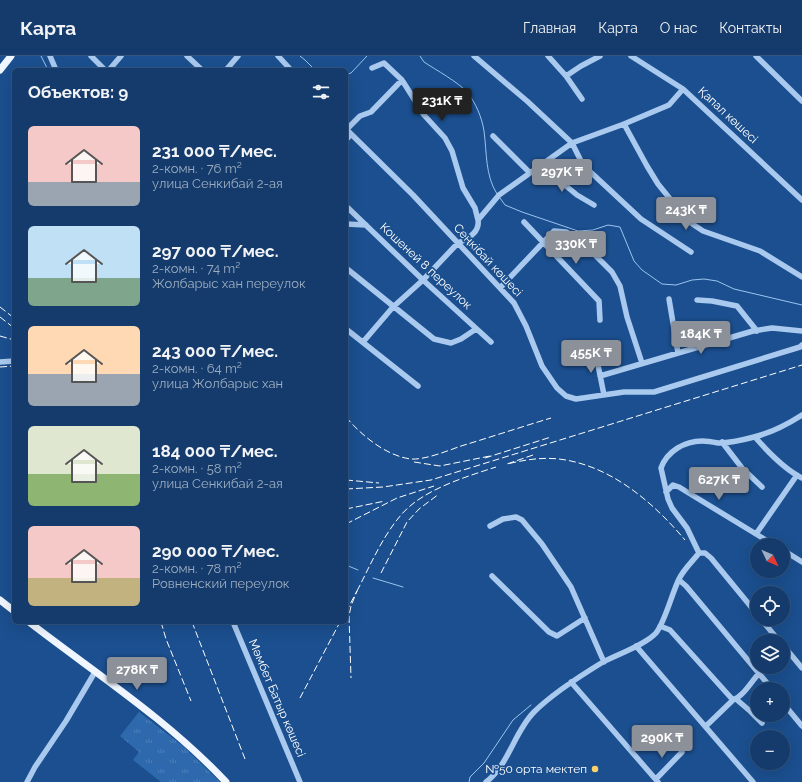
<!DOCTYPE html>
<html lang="ru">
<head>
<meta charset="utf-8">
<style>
  body { margin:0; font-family:Raleway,sans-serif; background:#1d4271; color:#f1f3f6; height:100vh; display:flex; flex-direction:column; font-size:15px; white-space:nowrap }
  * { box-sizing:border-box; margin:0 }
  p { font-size:13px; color:#9dadc1 }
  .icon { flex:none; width:22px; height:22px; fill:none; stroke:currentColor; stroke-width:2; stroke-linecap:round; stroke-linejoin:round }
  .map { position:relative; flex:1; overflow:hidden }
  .sheet { position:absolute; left:12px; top:12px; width:336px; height:556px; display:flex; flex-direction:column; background:#143b6b; border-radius:6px; box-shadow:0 4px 16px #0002,0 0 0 1px #33557e }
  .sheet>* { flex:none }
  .needle { width:26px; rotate:134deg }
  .controls { position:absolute; left:750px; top:482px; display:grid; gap:8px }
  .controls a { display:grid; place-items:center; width:40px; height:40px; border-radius:50%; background:#143b6b; box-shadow:0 4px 16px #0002,0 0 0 1px #33557e; font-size:20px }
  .price { position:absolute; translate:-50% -34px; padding:0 9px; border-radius:4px; background:#8c9099; color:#fff; font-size:13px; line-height:26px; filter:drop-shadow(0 1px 2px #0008) }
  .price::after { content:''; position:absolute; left:50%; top:24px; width:12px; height:9px; margin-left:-6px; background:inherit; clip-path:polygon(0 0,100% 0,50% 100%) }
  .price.on { background:#222; color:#fff }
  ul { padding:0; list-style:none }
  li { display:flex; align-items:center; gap:12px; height:100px; padding:0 16px }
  li span { display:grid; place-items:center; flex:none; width:112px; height:80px; border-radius:6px; color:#555 }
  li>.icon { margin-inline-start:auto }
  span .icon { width:48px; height:48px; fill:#fffc; stroke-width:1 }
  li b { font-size:17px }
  h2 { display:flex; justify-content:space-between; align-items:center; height:48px; padding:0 16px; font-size:17px }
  header { display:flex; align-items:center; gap:24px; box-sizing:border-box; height:56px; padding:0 20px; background:#143b6b; border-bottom:1px solid #33557e }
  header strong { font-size:19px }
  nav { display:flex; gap:22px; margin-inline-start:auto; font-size:14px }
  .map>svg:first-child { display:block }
  .grass { fill:url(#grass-tufts) }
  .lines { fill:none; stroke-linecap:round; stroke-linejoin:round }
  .stream { stroke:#9cc4f0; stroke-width:1 }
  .minor { stroke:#a9c9ee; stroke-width:5.5 }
  .major { stroke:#f0f6ff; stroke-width:7 }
  .rail { stroke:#fff; stroke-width:1; stroke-dasharray:7 3; stroke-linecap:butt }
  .poi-dot { fill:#ffd166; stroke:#1b4f8f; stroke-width:1.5 }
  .labels { text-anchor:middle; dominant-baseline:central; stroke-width:3.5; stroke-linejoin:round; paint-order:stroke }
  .street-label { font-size:12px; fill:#fff; stroke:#1b4f8f }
  .poi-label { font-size:12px; fill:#fff; stroke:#1b4f8f; text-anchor:end }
</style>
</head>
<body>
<header>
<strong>Карта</strong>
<nav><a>Главная</a><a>Карта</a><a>О нас</a><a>Контакты</a></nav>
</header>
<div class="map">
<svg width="802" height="726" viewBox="0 0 802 726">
  <defs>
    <pattern id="grass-tufts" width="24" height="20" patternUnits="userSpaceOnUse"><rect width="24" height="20" fill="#2e69ad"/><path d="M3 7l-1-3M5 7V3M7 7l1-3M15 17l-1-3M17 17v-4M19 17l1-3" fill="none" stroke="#4d80b9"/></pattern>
  </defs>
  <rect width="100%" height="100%" fill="#1b4f8f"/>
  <path class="grass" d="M139 656 183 690 220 726H161L133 704 139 696 120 680Z"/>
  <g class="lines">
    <path class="stream" d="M41 0 48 14
      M300 0 305 4 315 14
      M420 0 424 6C436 14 458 26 467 36 476 47 482 62 484 75 487 97 485 119 497 138
      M346 19 351 17 367 0
      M500 142 505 149 522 156 578 175 593 174 608 169 620 171 634 205 642 214 662 228 676 229 692 224 704 223 717 225 734 233 802 249
      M346 509 358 514
      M373 522 403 531
      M469 726 470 721 484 707 513 664 531 649"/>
    <path class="minor" d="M50 0 56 14
      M91 0 105 14
      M187 0 202 14
      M278 0 291 14
      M474 0 527 45 572 87 583 109 641 163 691 196
      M548 0 566 20 582 43
      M631 0 683 33 802 144
      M756 0 802 45
      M372 12 384 7 402 24 424 59 445 82 452 95 463 132 475 152 478 164
      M109 14 121 0
      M226 14 238 0
      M566 20 581 10 600 0
      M624 68 647 110 658 128 688 165 703 175 760 195 802 221
      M346 73 413 139 514 247 526 270 542 310 557 332 566 340 576 343 624 336H654L800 291 802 289
      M346 74 360 60 371 56 402 24
      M493 80 530 117
      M346 84 351 78
      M542 110 577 139 594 149
      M346 150 423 224 491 286
      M524 166 599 245 600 264
      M346 168 366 169
      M346 212 434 283 451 287 461 283 476 273
      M500 232 554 175 566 176 578 182 612 216 620 230 627 261 642 307
      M669 243 678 297
      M697 244 712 245 737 250 757 275
      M346 273 418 330
      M363 286 393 251 423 224 458 187C468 183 480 176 478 164L499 139 572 87 624 68 669 49 683 33
      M595 294 604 339
      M0 306 14 305
      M600 320 753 275 772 272 802 275
      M755 381C768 396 784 413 802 422
      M722 386 742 412 762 431
      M666 436 673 429 679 431 774 489
      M490 470 503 463 516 461 522 464 542 488 571 531 604 606
      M756 478 797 419
      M783 494 802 506
      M699 497H705L711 502 757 558
      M492 520 549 576 557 580 585 562
      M679 524 686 530 772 633
      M761 563 779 585
      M233 566 300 726
      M660 570 670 574 733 644
      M783 589 802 612
      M636 590 753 726
      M571 626 658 726
      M736 643 750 655 762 667
      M783 647 802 670
      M706 670 733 644C746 639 754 620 765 611
      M656 723 682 696
      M27 726 35 711 66 665 95 616
      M486 726C509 709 514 676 534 656 553 637 580 620 603 606 618 598 645 589 656 577 665 566 672 537 679 523 684 513 692 506 699 497L687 472 672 452 668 443 661 412C667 395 685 385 702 385 708 385 713 386 718 387 730 387 743 384 754 381 770 377 788 368 802 359"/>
    <path class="major" d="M0 14 11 0
      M0 544 14 555
      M29 566C95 617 168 664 226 726"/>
    <path class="rail" d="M0 251 14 262
      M0 261 14 272
      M0 280 14 284
      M0 311 14 310
      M346 361C361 379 386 400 411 403 425 404 447 395 461 390 491 381 521 371 551 362
      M533 399 507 408C524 404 541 401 559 403 610 409 653 446 685 484
      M485 402 551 381
      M414 406 440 410 490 400
      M346 424 379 427
      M346 433 383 431 431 424 802 309
      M346 453 385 445
      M346 468 397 442 434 430
      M381 517 407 466 419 453 439 438
      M357 535C370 510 382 481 401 459 422 434 465 421 496 411
      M346 556 357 535 351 550 349 560 351 622
      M161 566 166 583 191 645
      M192 566 245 703
      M300 642 340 566"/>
  </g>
  <circle class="poi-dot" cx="595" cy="713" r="4"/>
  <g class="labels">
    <g class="street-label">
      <text transform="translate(728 59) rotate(43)">Қапал көшесі</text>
      <text transform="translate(488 204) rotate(47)">Сеңкібай көшесі</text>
      <text transform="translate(426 210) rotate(43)">Кошеней 8 переулок</text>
      <text transform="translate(277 642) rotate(67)">Мәмбет Батыр көшесі</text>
    </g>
    <g class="poi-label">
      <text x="587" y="713">№50 орта мектеп</text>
    </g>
  </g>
</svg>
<div class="controls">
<a><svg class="needle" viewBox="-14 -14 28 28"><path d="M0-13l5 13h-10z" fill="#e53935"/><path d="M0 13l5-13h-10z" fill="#9dadc1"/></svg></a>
<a><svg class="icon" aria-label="locate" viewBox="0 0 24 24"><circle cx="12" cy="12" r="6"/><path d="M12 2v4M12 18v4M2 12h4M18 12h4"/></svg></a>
<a><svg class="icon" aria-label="layers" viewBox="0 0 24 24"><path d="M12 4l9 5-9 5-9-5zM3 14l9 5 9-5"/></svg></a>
<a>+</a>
<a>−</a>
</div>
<b class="price on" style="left:442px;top:66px">231K ₸</b>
<b class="price" style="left:562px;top:137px">297K ₸</b>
<b class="price" style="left:686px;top:175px">243K ₸</b>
<b class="price" style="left:576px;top:209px">330K ₸</b>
<b class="price" style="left:701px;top:299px">184K ₸</b>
<b class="price" style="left:591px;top:318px">455K ₸</b>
<b class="price" style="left:719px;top:445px">627K ₸</b>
<b class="price" style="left:137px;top:635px">278K ₸</b>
<b class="price" style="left:662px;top:703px">290K ₸</b>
<section class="sheet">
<h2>Объектов: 9<svg class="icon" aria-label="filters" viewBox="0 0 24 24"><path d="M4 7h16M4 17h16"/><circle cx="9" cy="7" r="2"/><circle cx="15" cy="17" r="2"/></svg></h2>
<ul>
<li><span style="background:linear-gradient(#f6c9c9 70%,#9aa5b1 0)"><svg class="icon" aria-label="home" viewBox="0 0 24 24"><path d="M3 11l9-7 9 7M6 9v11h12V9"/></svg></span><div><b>231 000 ₸/мес.</b><p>2-комн. · 76 m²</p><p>улица Сенкибай 2-ая</p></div></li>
<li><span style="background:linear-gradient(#bfe0f5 65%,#7fa58c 0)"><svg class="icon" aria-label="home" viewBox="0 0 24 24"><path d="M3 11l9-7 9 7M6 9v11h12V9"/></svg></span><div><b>297 000 ₸/мес.</b><p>2-комн. · 74 m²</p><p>Жолбарыс хан переулок</p></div></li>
<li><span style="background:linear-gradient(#ffd9b3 60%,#9aa5b1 0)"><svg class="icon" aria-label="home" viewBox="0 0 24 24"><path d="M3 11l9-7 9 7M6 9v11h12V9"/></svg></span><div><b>243 000 ₸/мес.</b><p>2-комн. · 64 m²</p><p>улица Жолбарыс хан</p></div></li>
<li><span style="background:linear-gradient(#dfe7d0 60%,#8fb573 0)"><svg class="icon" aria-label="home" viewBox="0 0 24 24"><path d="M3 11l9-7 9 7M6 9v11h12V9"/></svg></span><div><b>184 000 ₸/мес.</b><p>2-комн. · 58 m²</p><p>улица Сенкибай 2-ая</p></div></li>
<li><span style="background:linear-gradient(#f6c9c9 65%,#c2b280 0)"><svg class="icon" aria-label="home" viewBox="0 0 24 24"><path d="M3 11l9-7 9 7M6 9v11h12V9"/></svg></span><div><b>290 000 ₸/мес.</b><p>2-комн. · 78 m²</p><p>Ровненский переулок</p></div></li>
</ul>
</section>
</div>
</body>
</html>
